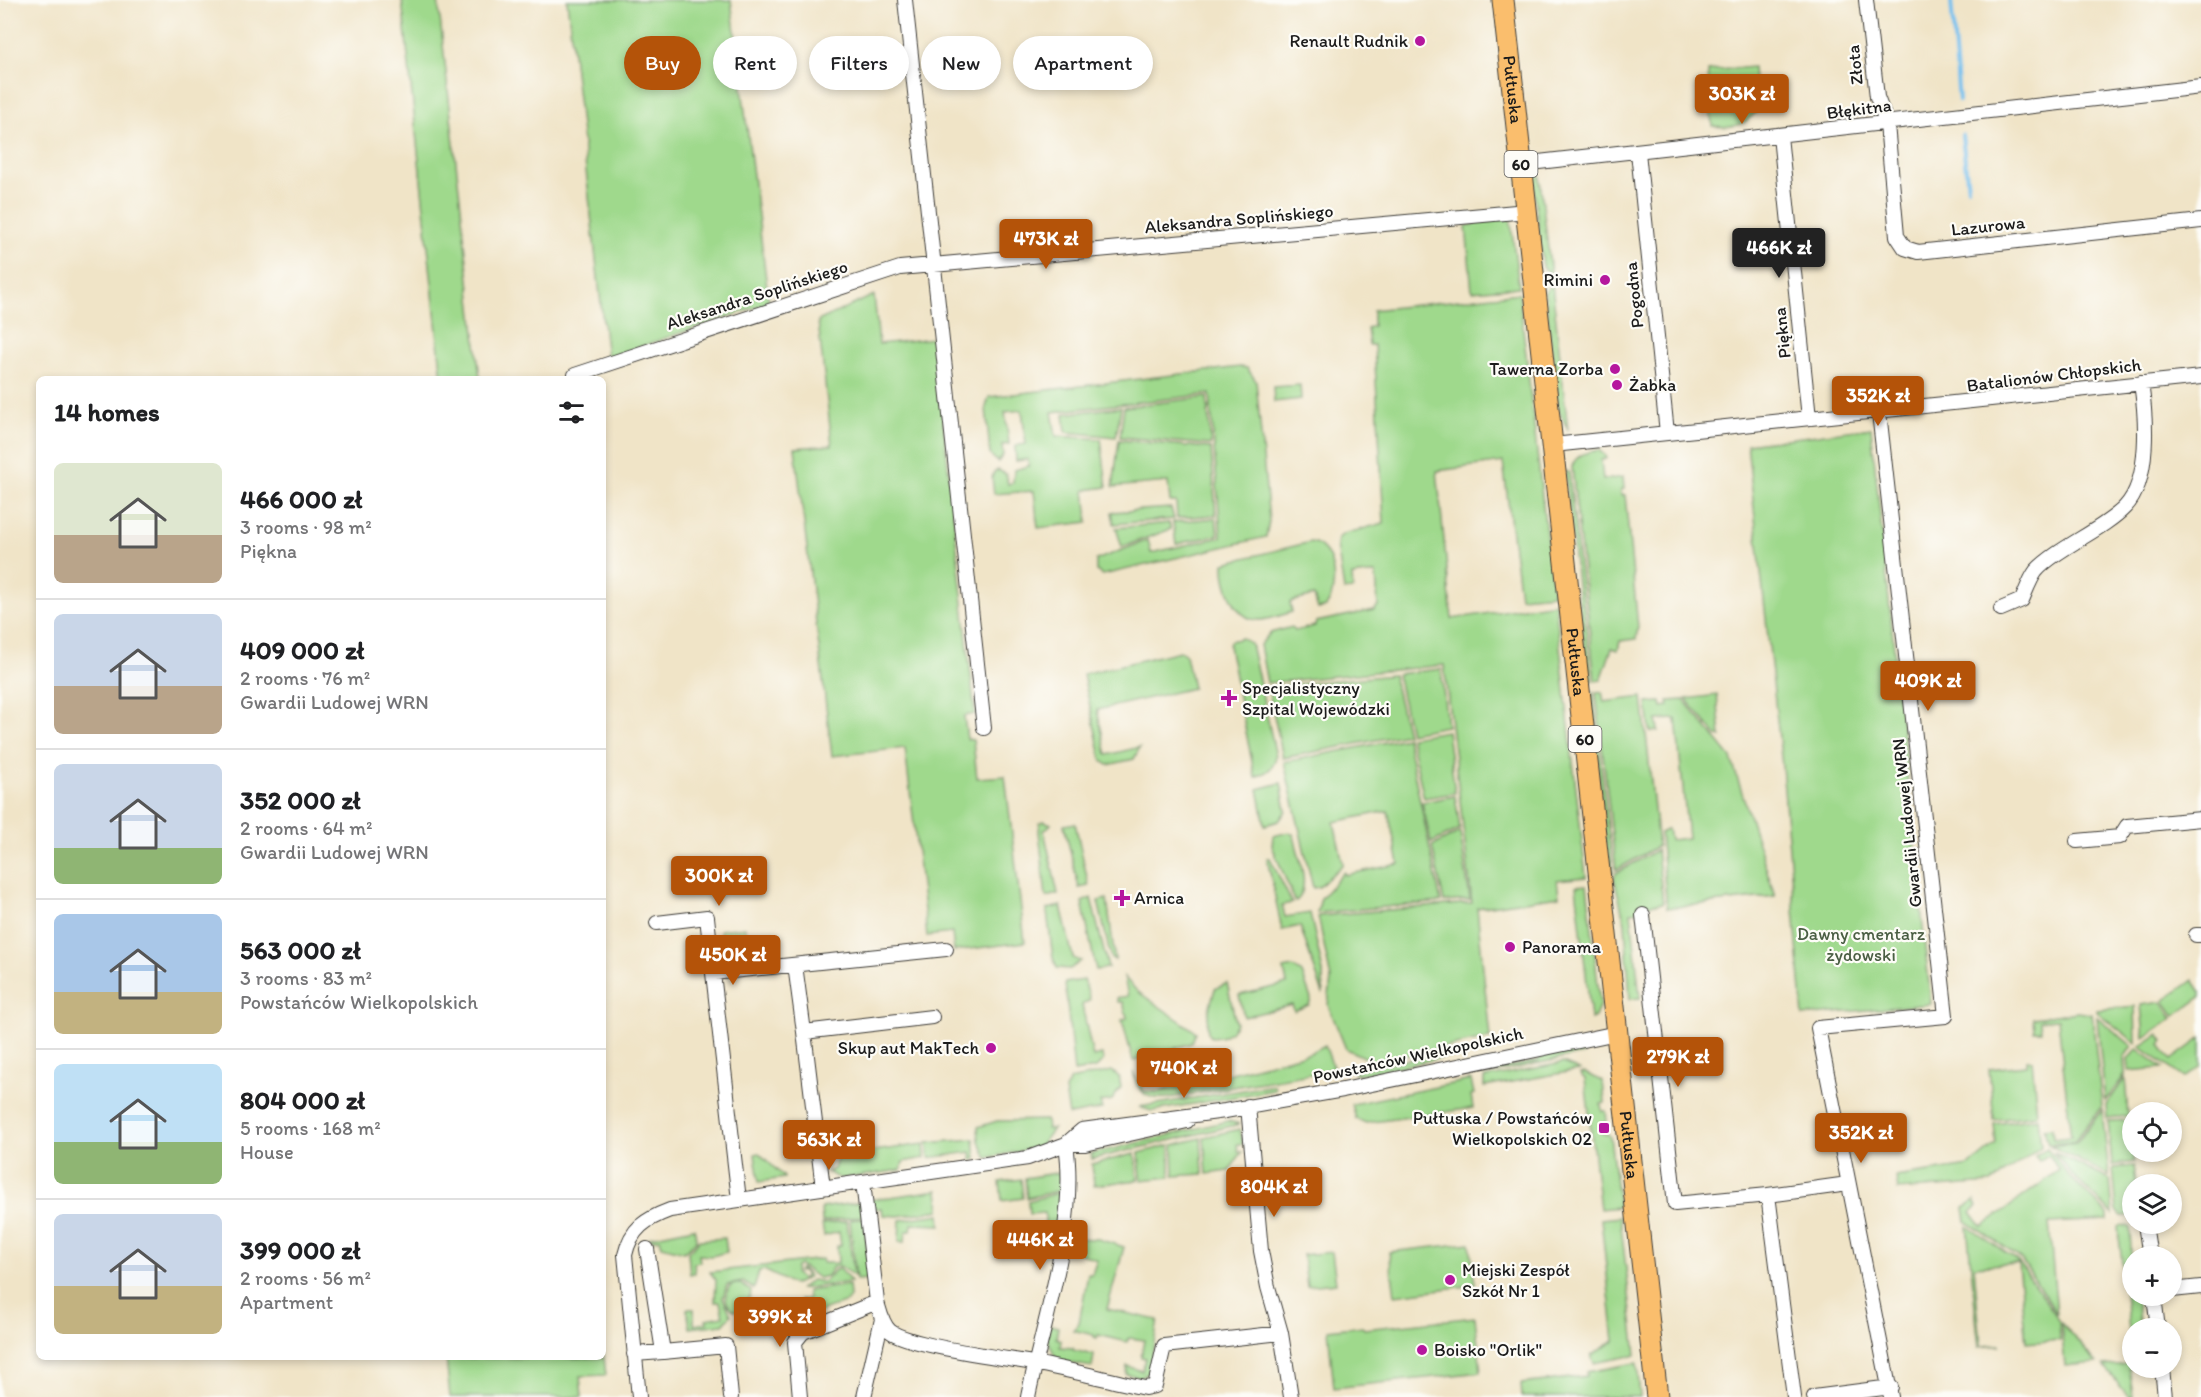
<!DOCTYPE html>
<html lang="en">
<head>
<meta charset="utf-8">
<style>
  body { margin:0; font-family:Itim,sans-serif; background:#f2f2f2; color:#202124; height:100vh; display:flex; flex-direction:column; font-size:22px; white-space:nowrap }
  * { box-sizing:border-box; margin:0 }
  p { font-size:20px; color:#757577 }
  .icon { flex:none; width:33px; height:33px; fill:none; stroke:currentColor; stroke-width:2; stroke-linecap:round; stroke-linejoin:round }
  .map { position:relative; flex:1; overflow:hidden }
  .side { position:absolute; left:36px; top:376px; width:570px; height:984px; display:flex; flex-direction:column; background:#fff; border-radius:9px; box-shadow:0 3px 9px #0003 }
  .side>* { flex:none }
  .top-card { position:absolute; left:624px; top:36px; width:570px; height:54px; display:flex; gap:12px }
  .controls { position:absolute; left:2122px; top:1102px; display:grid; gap:12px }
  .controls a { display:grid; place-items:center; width:60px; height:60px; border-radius:50%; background:#fff; box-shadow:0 3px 9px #0003; font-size:30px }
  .price { position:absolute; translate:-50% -51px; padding:0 14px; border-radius:6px; background:#b45309; color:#fff; font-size:20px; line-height:39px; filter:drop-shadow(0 2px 3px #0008) }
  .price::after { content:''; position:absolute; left:50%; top:36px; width:18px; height:14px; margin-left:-9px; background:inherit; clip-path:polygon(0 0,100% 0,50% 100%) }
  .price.selected { background:#222; color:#fff }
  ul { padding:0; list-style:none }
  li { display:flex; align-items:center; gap:18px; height:150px; padding:0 18px }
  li+li { border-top:2px solid #e0e0e0 }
  li span { display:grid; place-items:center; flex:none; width:168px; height:120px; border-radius:9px; color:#555 }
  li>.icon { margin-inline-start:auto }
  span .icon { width:72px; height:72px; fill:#fffc; stroke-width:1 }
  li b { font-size:26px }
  h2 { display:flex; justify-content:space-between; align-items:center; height:72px; padding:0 18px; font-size:26px }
  .chip { padding:0 21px; border-radius:27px; background:#fff; box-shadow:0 3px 9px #0003; font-size:21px; line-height:54px }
  .chip.selected { background:#b45309; color:#fff }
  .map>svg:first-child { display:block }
  .green { fill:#9fd98c; stroke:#5e7a54; stroke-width:1.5 }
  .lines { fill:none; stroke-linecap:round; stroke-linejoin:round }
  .stream { stroke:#74c0ee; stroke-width:4 }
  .street-casing { stroke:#3c3a36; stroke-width:16 }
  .primary-casing { stroke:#3c3a36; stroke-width:23 }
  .street { stroke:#fff; stroke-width:14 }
  .primary { stroke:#fabe6d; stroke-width:21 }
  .poi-dot { fill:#b5179e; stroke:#fdfcf7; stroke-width:2 }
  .labels { text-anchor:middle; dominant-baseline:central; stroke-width:4.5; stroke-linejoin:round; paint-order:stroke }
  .shield { fill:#fdfcf7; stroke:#605f5e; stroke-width:1.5 }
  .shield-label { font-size:16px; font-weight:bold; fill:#1c1c1c }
  .poi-label { font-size:18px; fill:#1c1c1c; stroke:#fdfcf7; text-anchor:start }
  .street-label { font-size:18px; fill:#1c1c1c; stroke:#fdfcf7 }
  .park-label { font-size:18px; fill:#4a5e43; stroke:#fdfcf7 }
</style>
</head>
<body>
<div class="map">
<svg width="2201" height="1397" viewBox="0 0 2201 1397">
  <rect width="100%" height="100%" fill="#fdfcf7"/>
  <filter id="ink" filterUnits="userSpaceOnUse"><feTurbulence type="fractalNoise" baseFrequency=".0167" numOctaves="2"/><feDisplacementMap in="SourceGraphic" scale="12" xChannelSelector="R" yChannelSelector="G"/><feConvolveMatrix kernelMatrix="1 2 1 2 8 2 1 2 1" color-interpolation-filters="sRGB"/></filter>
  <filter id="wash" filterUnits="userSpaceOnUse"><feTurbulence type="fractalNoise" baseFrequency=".008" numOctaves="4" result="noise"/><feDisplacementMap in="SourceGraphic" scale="24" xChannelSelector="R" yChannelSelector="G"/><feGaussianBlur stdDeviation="1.35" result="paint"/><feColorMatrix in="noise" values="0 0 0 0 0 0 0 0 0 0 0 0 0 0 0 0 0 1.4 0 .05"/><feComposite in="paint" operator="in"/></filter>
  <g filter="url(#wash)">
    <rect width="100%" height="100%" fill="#f0e4c7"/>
    <path class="green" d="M402 0H438L480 379H442Z
      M567 0H731L769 303 607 358Z
      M1753 67 1756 112C1743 127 1731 128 1712 126L1708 71Z
      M1539 170 1551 275 1543 267 1533 180Z
      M1510 216 1519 287 1472 291 1466 226Z
      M1552 284 1568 430 1559 411 1545 292Z
      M1519 293 1553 594 1520 597 1503 462 1437 471 1452 619 1555 603 1586 877 1557 880 1559 896 1477 908 1490 1038 1374 1062 1346 1049 1328 1005 1331 979 1318 916 1472 903 1444 665 1267 683 1260 645 1270 633 1292 627 1295 631 1315 626 1316 622 1374 610 1378 606 1376 573 1352 576 1353 589 1344 590 1337 545 1338 538 1344 534 1384 523 1374 345H1369L1367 328 1373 326V310Z
      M874 295 879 344 934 338 975 714 964 716 967 739 973 740 977 778 1005 776 1025 942 954 951 952 933 927 936 905 748 832 756 795 448 832 445 818 321Z
      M1240 367 1247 368 1256 381 1269 521 1266 537 1103 575 1096 571V560L1148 540 1151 553 1221 537 1210 394 1052 412 1056 436 1101 439 1107 487 1085 490 1088 522 1038 528 1034 491 994 494 992 478 994 472 998 470 1006 474 1008 484 1013 483 1014 470 1029 466 1028 459 1016 461 1015 446 1026 444 1022 410 1005 412 1009 444 1002 445 1003 455 998 462 990 455 986 407 989 397Z
      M1300 385 1301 399 1274 402 1273 387Z
      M1207 397 1211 445 1120 437 1124 407Z
      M1121 407 1116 437 1066 432 1064 414Z
      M1871 428 1931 1004 1803 1016 1782 766 1747 444Z
      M1119 440 1211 448 1216 515 1177 518 1176 502H1170L1168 482 1113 487Z
      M1599 450 1607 458 1601 460 1603 480 1623 477 1624 489 1621 490V495H1625L1638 627 1636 639 1620 641 1618 650 1612 648 1601 680 1595 681 1572 467C1575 454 1588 452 1599 450Z
      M1565 471 1569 472 1592 681 1587 678Z
      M1171 508 1174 519 1114 524 1112 512Z
      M1216 518 1218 535 1176 544 1173 522Z
      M1169 523 1171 529 1122 547 1116 528Z
      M1311 542C1336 546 1339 590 1326 607L1318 609 1314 596 1290 602 1292 612C1282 615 1269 620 1259 620 1234 620 1223 582 1224 563Z
      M1242 638 1251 644 1276 756C1274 769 1266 773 1255 777L1229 646 1230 641Z
      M1180 651 1186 655 1193 688 1097 710 1107 755 1140 747 1134 759 1108 765 1102 761 1083 674Z
      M1441 669 1447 726 1410 733 1397 674Z
      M1393 675 1407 734 1283 758 1268 687Z
      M1593 692 1613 872 1609 875 1590 697Z
      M1602 692 1604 702 1642 697 1658 846 1616 870 1596 693Z
      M1717 695 1721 737 1717 736 1686 699Z
      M1684 700 1731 758 1775 896 1667 908 1660 833 1668 829 1670 840 1688 838 1676 719 1657 720 1658 731 1650 732 1647 703 1661 702 1662 707 1669 706 1668 701Z
      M1447 731 1455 793 1424 798 1410 737Z
      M1407 738 1441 902 1317 913 1321 898 1344 872 1345 875 1399 864 1388 811 1334 822 1343 864 1319 887 1313 888 1284 762Z
      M1281 783 1286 811 1279 821 1265 825 1258 789Z
      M1455 796 1460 829 1431 843 1422 802Z
      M1044 821 1051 824 1044 831 1058 894 1046 897 1039 831 1040 823Z
      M1075 823 1089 886 1079 888 1064 825Z
      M1289 832 1294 835C1297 853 1313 889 1295 902L1272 846 1273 836Z
      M1460 832 1470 900 1444 902 1432 846Z
      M1657 850 1663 903 1639 906V911L1631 912 1640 998 1630 999 1625 923 1614 878 1616 873Z
      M1267 858H1270L1292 903 1282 905 1285 917 1310 913 1323 972V994L1300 926 1282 930Z
      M1587 885 1600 1004 1595 1017 1591 1019 1576 886Z
      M1091 898 1108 968 1096 970 1082 902Z
      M1107 899 1115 960 1111 959 1098 901Z
      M1061 906 1073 958 1081 961 1070 969 1057 968 1053 958 1047 912 1048 909Z
      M745 927 748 951 722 954 720 930Z
      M1293 967 1302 973 1311 999 1309 1005 1294 1011 1292 1005 1244 1017 1239 995 1287 984 1284 969Z
      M1124 977 1137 991 1196 1032 1192 1043 1133 1061 1122 1020 1127 1018 1123 1002H1118L1117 998 1128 996Z
      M1084 980 1090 1000 1082 1005 1093 1057 1102 1055 1103 1061 1096 1068 1074 1072 1065 983Z
      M2193 980 2201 992V997L2175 1016 2164 1001Z
      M1227 983 1236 1023C1231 1033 1221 1041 1209 1036 1204 1023 1211 1002 1215 989Z
      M2162 1002 2173 1018 2144 1038 2141 1005Z
      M2135 1006 2136 1043 2097 1012V1010Z
      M2078 1012 2092 1014 2102 1106 2074 1142 2048 1144 2044 1129 2052 1128 2053 1139 2071 1137 2058 1019 2040 1020 2041 1031H2034L2033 1018Z
      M2097 1017 2132 1046 2124 1058 2125 1075 2105 1101Z
      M2159 1034 2164 1041 2160 1045 2171 1060 2201 1038V1066L2184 1078 2140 1047Z
      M1325 1045 1334 1070 1168 1098C1146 1100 1138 1093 1133 1072L1144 1091 1157 1092 1310 1053Z
      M1582 1048 1584 1054 1482 1075 1483 1072 1537 1061 1544 1055Z
      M2137 1049 2163 1068 2129 1071 2128 1059Z
      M1455 1050 1446 1057 1365 1074H1358L1352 1071Z
      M2026 1060H2032L2037 1115 1994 1120 1989 1069 2026 1065Z
      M1563 1063 1579 1070 1484 1087V1078Z
      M1112 1071 1119 1077 1121 1087 1112 1100 1100 1102 1102 1109 1069 1115 1065 1090 1070 1080Z
      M1585 1073 1603 1081 1605 1103 1601 1104 1602 1111H1606L1607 1122 1601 1123 1602 1133 1608 1134 1610 1137 1619 1207 1600 1209 1585 1079 1580 1074Z
      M2125 1078 2128 1116 2107 1118 2106 1105Z
      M1471 1080 1474 1094 1471 1095 1473 1108 1366 1123 1356 1119 1352 1104Z
      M1274 1085 1275 1090 1152 1111 1139 1107Z
      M2102 1110 2109 1176 2051 1146 2076 1143Z
      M2038 1118 2041 1147 1991 1183 1898 1190 1896 1177 1969 1166 1996 1144 1994 1124Z
      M1046 1120 1047 1129H1053L1039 1147 987 1158 979 1141 978 1127 997 1121Z
      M2129 1120 2134 1162 2112 1165 2108 1121Z
      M1228 1121 1240 1124 1092 1159 1091 1154Z
      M1240 1129 1243 1144H1237L1238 1152H1242L1229 1171 1207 1174 1204 1137Z
      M1201 1138 1203 1174 1174 1176 1173 1145Z
      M974 1139 976 1159 972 1160 971 1152 929 1158 927 1143Z
      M924 1144 925 1158 903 1162 901 1170 839 1179 828 1172 834 1169 838 1156Z
      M1170 1145V1177L1141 1180 1139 1153Z
      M2047 1148 2071 1178 2108 1214V1220L2049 1223 2057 1314 2021 1259 1966 1221 1964 1208 1975 1201 1978 1206 1971 1212 1982 1227 2059 1170 2048 1155 2039 1161 2035 1156Z
      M2054 1152 2110 1180 2113 1214 2075 1178Z
      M759 1153 784 1177V1178L759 1182 755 1154Z
      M1135 1154 1138 1180 1094 1185 1092 1164Z
      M2134 1166 2136 1185H2133V1216H2122L2117 1211 2113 1168Z
      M1062 1172V1190L1027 1198 1025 1178Z
      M1021 1179 1023 1198 1002 1201 1000 1182Z
      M938 1190 940 1210 898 1216 883 1215 882 1208 871 1209 870 1200Z
      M1062 1192 1056 1227H1045V1213L1029 1214 1028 1201Z
      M861 1202 863 1216 822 1222 821 1208Z
      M940 1214 941 1225 912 1224 911 1231H906L905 1242H899L900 1220Z
      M1620 1217 1636 1355 1594 1363 1591 1356 1614 1341 1601 1219Z
      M864 1218 870 1279 856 1280 850 1220Z
      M847 1221 854 1276 840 1266 833 1267 827 1276 818 1278 800 1265 796 1267 795 1273 802 1280 806 1275 802 1271 798 1272 801 1268 809 1277 794 1285 764 1270 759 1271 754 1289 743 1282 727 1285 723 1298 731 1315 723 1324 690 1328 687 1309H694V1325L707 1323 706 1319 723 1316 720 1302H715L716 1280 710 1272 822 1259 823 1263H838L837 1246 841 1245 839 1232 824 1236 822 1224Z
      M2121 1225 2130 1227 2133 1296H2136L2140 1329H2133L2132 1358 2118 1227Z
      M1967 1226 2018 1261 2059 1320 2060 1340 2026 1343 2018 1263 1974 1266 1981 1346 2000 1345 1979 1347Z
      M694 1228 697 1240 684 1252 662 1246 660 1239 651 1240 650 1237Z
      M725 1238 727 1252 712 1256 699 1255 700 1262 694 1263 695 1273 690 1274 688 1252 700 1240Z
      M1070 1238 1098 1239 1124 1247 1107 1309 1158 1320 1149 1372 1140 1377 1126 1374 1127 1366 1142 1371 1145 1358 1141 1357 1144 1340 1129 1338 1127 1342 1098 1335 1097 1338 1094 1337V1335L1073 1330 1079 1323 1088 1274H1092L1097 1260 1069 1249Z
      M1470 1243 1475 1285 1395 1295 1389 1252Z
      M1332 1252 1336 1283 1307 1286 1303 1255Z
      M840 1269 851 1282 799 1289 812 1280 824 1282 835 1270Z
      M735 1284H741L751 1291 750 1297 735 1311C725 1305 724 1296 730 1286Z
      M849 1285 850 1297 847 1302 802 1318 800 1300 808 1299 807 1291Z
      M1475 1317 1481 1372 1334 1388 1328 1330 1363 1326 1364 1329Z
      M2061 1323 2097 1363 2065 1366Z
      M1050 1325 1058 1327 1056 1338 1061 1340 1060 1347 1073 1348V1350L1094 1355 1092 1367 1057 1361 1047 1338Z
      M603 1349 606 1375 580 1376 582 1397H450L446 1358H603Z
      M1637 1363 1640 1397H1522L1521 1384 1587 1376V1372Z
      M2129 1364 2133 1397H2129L2104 1366Z"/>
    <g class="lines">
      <path class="stream" d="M1951 0 1959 101
        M1962 135 1968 188"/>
    </g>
  </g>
  <g filter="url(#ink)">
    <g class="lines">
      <g class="street-casing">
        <path id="street" d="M905 0 984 728
          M1866 0 1877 97 1887 124 1897 236 1905 248 1918 252 2201 221
          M1780 136 1809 418
          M1638 152 1667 433
          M1521 164 2201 87
          M575 375 900 268 1527 211
          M1879 412 1946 1016 1818 1028 1891 1397
          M1553 445 2201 377
          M2001 609 2022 600C2026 591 2030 579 2036 571 2057 548 2103 530 2125 507 2151 480 2146 416 2141 383
          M2077 841 2120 837 2127 826 2201 819
          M1643 915 1675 1204 1768 1195
          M657 923 707 917 713 973
          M2196 935H2201
          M795 965 804 1032 932 1017
          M804 1032 823 1188
          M1248 1106 1261 1251 1268 1287 1281 1333 1291 1397
          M1066 1144H1085L1187 1121
          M863 1182 877 1302C880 1312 882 1324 890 1331 909 1346 1005 1358 1033 1363 1071 1370 1108 1380 1145 1388L1155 1386 1164 1346 1281 1333
          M739 1200 713 973 946 949
          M2145 1224 2150 1257
          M647 1249 663 1352 726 1346 731 1397
          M2172 1290 2201 1287
          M2154 1296 2158 1329
          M634 1354 663 1352
          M2162 1368 2165 1397
          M639 1397 625 1255C631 1228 646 1219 670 1210L1028 1158 1066 1144 1082 1130 1225 1111 1343 1090 1617 1033
          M800 1397 795 1342 803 1332 877 1302
          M864 1397 882 1319
          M1028 1397C1044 1318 1078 1223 1066 1144
          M1794 1397 1768 1195 1848 1184
          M1814 1397 1891 1387"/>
      </g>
      <g class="primary-casing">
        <g id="primary">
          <path id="s1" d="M1503 0 1657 1397"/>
        </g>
      </g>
      <use href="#street" class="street"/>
      <use href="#primary" class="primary"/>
    </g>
  </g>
  <g class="poi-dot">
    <circle cx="1420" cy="41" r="6"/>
    <circle cx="1605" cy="280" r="6"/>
    <circle cx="1615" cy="369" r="6"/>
    <circle cx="1617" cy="385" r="6"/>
    <path d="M1226 689h6v6h6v6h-6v6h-6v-6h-6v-6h6z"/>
    <path d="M1119 889h6v6h6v6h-6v6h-6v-6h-6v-6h6z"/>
    <circle cx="1510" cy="947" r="6"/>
    <circle cx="991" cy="1048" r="6"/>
    <rect x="1598" y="1122" width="12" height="12" rx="3"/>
    <circle cx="1450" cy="1280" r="6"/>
    <circle cx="1422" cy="1350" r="6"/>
  </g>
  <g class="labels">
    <g class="shield">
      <rect x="1504.5" y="151" width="33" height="26" rx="4.5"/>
      <rect x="1568.5" y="726" width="33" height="26" rx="4.5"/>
    </g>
    <g class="shield-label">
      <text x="1521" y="164">60</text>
      <text x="1585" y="739">60</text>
    </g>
    <g class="poi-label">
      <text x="1408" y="41" text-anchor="end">Renault Rudnik</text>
      <text x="1593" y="280" text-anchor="end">Rimini</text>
      <text x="1603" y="369" text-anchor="end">Tawerna Zorba</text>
      <text x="1629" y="385">Żabka</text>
      <text x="1242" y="688">Specjalistyczny<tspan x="1242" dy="21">Szpital Wojewódzki</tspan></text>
      <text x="1134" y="898">Arnica</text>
      <text x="1522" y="947">Panorama</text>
      <text x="979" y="1048" text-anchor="end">Skup aut MakTech</text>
      <text x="1592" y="1118" text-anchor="end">Pułtuska / Powstańców<tspan x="1592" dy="21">Wielkopolskich 02</tspan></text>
      <text x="1462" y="1270">Miejski Zespół<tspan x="1462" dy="21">Szkół Nr 1</tspan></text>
      <text x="1434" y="1350">Boisko "Orlik"</text>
    </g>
    <g class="street-label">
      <text transform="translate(1855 65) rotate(-96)">Złota</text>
      <text stroke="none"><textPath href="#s1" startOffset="90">Pułtuska</textPath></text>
      <text transform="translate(1859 109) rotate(-7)">Błękitna</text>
      <text transform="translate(1239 219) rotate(-5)">Aleksandra Soplińskiego</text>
      <text transform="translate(1988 226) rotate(-6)">Lazurowa</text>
      <text transform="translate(757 295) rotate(-18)">Aleksandra Soplińskiego</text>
      <text transform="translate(1634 295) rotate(-96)">Pogodna</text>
      <text transform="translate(1782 333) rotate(-96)">Piękna</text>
      <text transform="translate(2054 375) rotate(-7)">Batalionów Chłopskich</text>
      <text stroke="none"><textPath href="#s1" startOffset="666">Pułtuska</textPath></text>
      <text transform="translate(1907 823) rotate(-96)">Gwardii Ludowej WRN</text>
      <text transform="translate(1418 1055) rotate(-12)">Powstańców Wielkopolskich</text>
      <text stroke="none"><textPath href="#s1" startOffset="1152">Pułtuska</textPath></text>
    </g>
    <g class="park-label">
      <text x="1861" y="934">Dawny cmentarz<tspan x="1861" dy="21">żydowski</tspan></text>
    </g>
  </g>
</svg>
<div class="controls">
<a><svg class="icon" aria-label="locate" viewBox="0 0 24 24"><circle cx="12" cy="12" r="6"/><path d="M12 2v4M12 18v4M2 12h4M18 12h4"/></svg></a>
<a><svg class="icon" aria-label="layers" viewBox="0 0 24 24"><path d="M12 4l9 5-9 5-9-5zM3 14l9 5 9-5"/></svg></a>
<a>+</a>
<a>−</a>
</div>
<b class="price" style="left:1742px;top:125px">303K zł</b>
<b class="price" style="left:1046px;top:270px">473K zł</b>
<b class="price selected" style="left:1779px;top:279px">466K zł</b>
<b class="price" style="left:1878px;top:427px">352K zł</b>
<b class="price" style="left:1928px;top:712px">409K zł</b>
<b class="price" style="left:719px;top:907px">300K zł</b>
<b class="price" style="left:733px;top:986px">450K zł</b>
<b class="price" style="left:1678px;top:1088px">279K zł</b>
<b class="price" style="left:1184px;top:1099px">740K zł</b>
<b class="price" style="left:1861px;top:1164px">352K zł</b>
<b class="price" style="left:829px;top:1171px">563K zł</b>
<b class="price" style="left:1274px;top:1218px">804K zł</b>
<b class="price" style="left:1040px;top:1271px">446K zł</b>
<b class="price" style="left:780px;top:1348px">399K zł</b>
<div class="top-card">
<a class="chip selected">Buy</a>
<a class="chip">Rent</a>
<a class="chip">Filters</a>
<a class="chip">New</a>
<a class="chip">Apartment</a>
</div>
<section class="side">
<h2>14 homes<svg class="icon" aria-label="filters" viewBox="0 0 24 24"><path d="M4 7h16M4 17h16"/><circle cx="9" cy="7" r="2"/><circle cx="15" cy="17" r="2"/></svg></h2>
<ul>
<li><span style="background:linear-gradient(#dfe7d0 60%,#b9a48a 0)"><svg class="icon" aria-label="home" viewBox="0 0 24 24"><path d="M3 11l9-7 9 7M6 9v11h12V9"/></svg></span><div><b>466 000 zł</b><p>3 rooms · 98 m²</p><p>Piękna</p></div></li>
<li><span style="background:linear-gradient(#c9d6e8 60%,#b9a48a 0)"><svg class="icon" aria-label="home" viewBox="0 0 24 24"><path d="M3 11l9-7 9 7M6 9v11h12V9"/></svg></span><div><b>409 000 zł</b><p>2 rooms · 76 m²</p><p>Gwardii Ludowej WRN</p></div></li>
<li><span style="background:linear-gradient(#c9d6e8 70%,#8fb573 0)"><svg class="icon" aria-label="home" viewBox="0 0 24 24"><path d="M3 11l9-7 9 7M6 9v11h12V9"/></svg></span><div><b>352 000 zł</b><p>2 rooms · 64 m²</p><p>Gwardii Ludowej WRN</p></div></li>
<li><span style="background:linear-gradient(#a9c7e8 65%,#c2b280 0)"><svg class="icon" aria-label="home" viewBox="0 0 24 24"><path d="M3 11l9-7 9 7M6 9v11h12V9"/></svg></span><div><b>563 000 zł</b><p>3 rooms · 83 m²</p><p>Powstańców Wielkopolskich</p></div></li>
<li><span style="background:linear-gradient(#bfe0f5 65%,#8fb573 0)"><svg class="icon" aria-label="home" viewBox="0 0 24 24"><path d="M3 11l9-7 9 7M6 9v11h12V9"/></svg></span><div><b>804 000 zł</b><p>5 rooms · 168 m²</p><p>House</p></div></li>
<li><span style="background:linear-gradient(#c9d6e8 60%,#c2b280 0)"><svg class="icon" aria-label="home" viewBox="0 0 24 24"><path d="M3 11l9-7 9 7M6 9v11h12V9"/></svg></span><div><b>399 000 zł</b><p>2 rooms · 56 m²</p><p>Apartment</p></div></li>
</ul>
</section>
</div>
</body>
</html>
